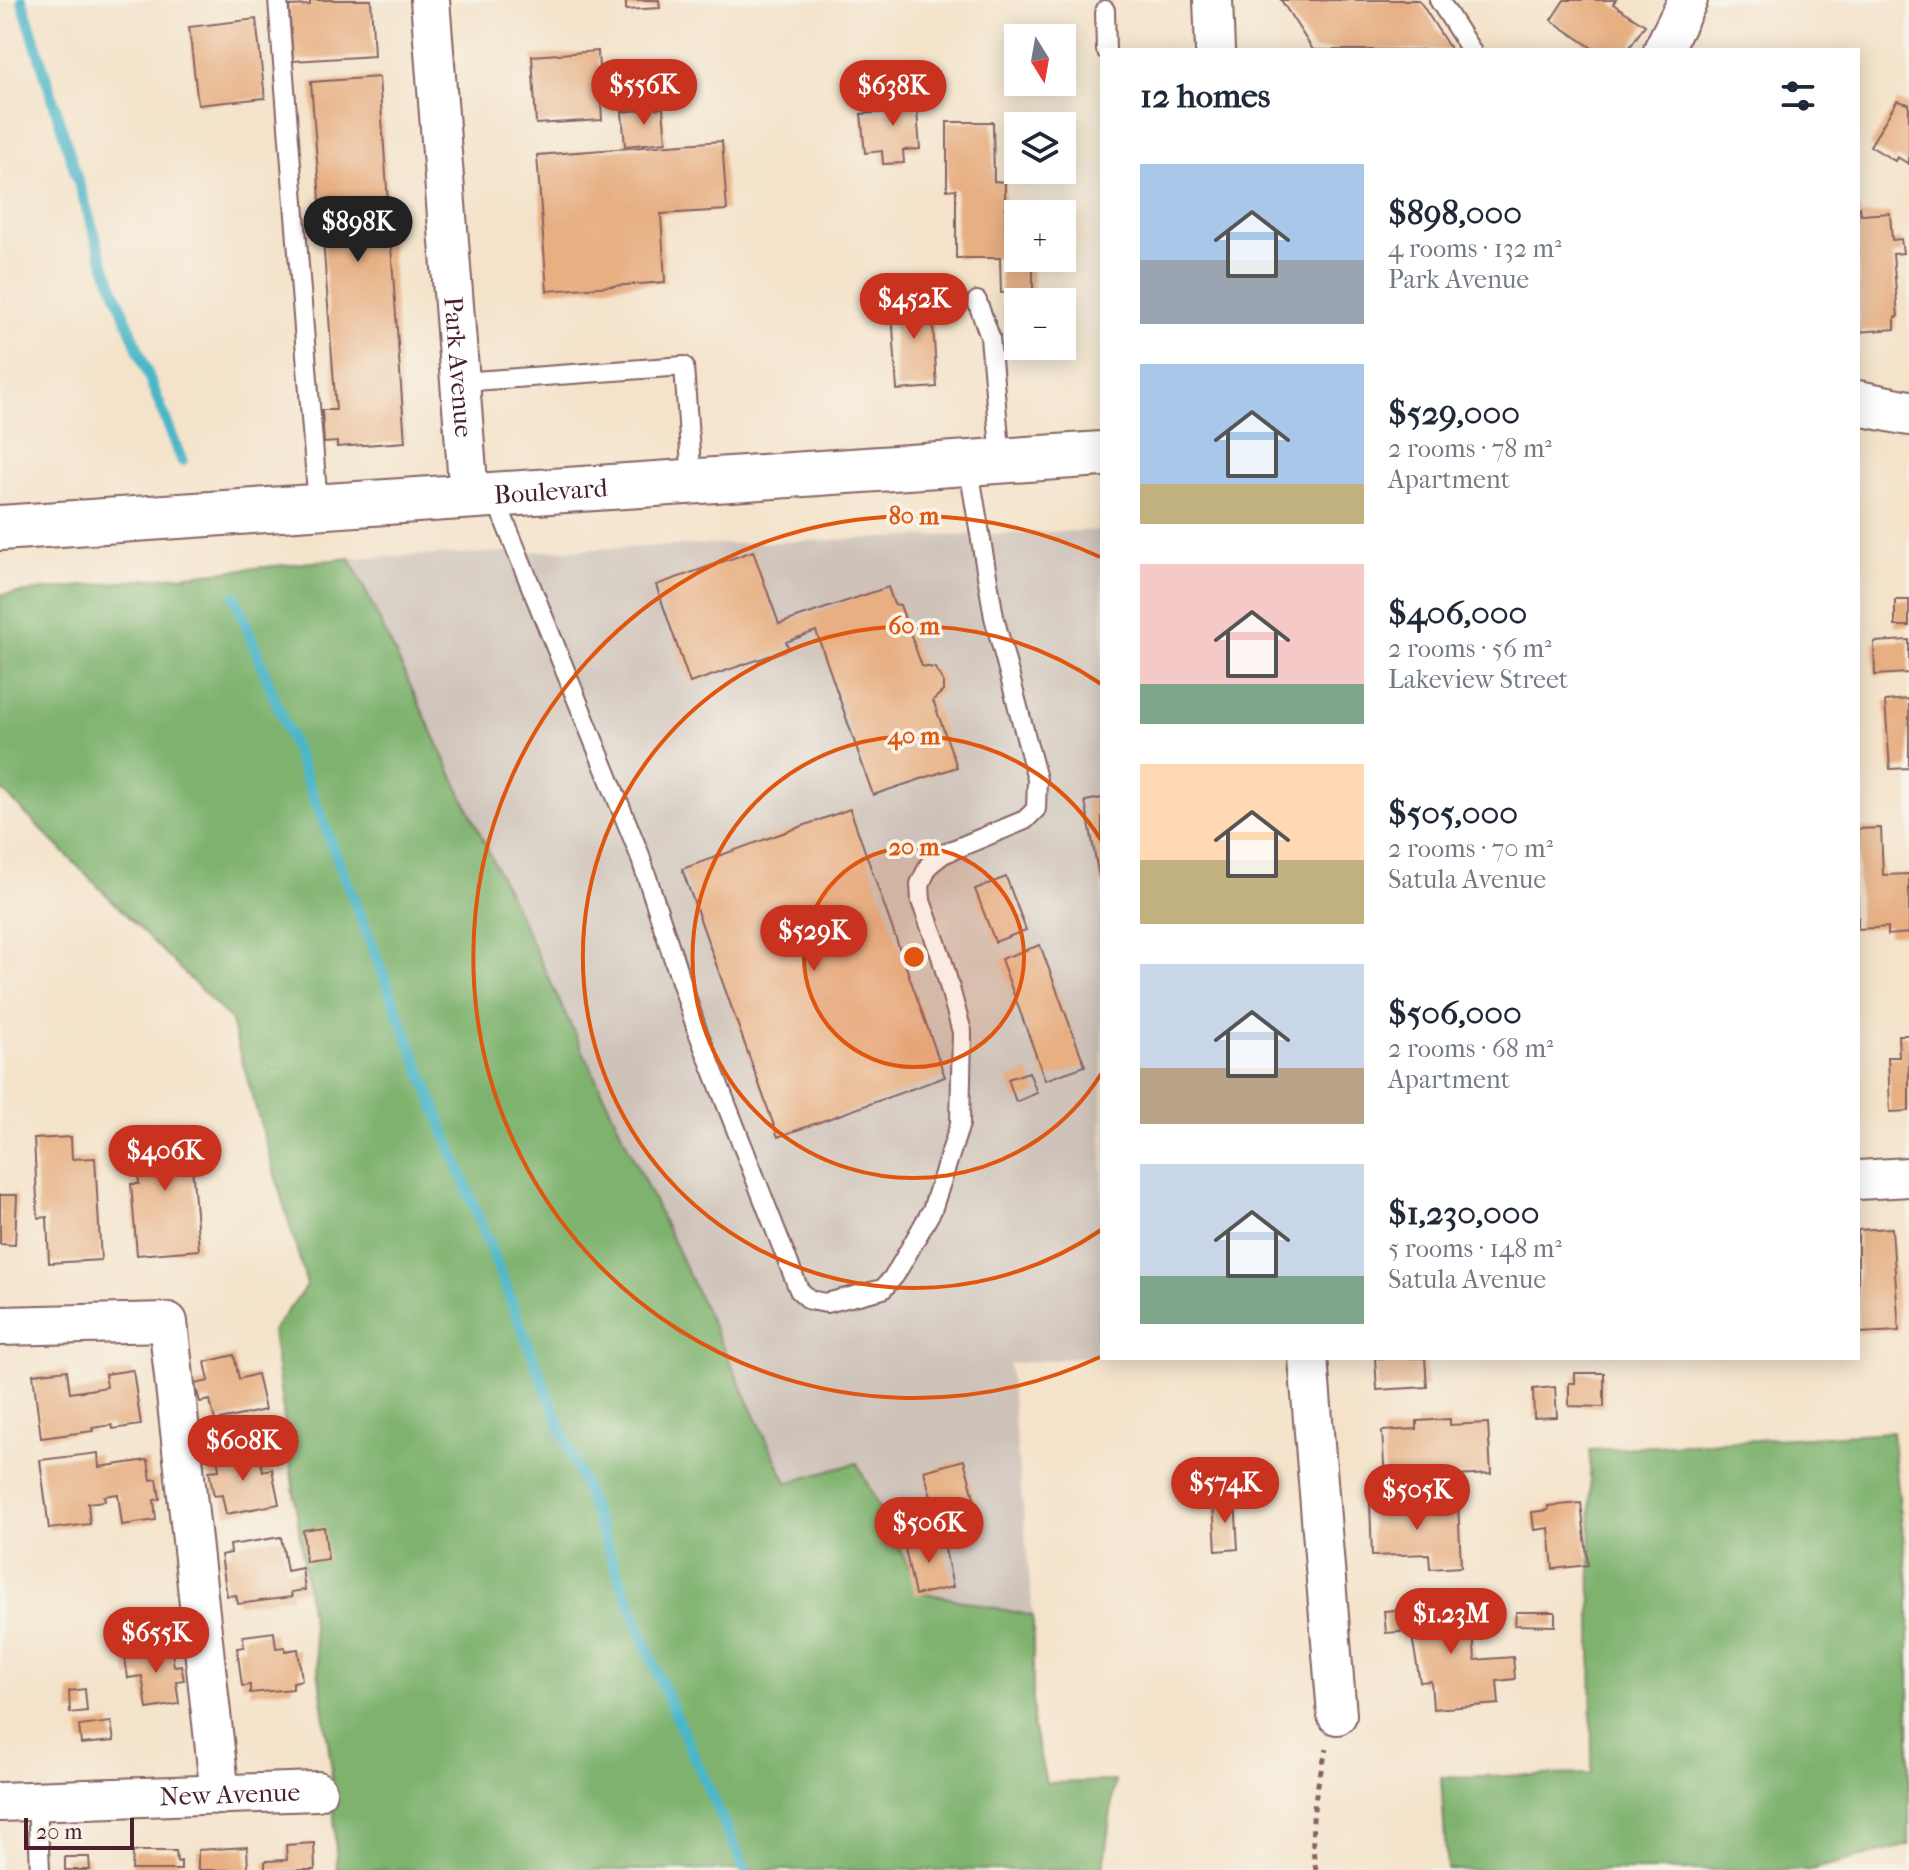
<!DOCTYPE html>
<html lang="en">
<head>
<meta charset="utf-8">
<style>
  body { margin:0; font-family:"IM FELL French Canon",serif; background:#f6f6f7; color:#1f2937; height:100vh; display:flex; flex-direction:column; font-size:30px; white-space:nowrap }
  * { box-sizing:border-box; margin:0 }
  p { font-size:26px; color:#747a83 }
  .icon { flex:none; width:44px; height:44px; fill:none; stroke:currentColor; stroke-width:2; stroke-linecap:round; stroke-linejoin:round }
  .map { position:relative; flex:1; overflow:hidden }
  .panel { position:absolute; left:1100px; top:48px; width:760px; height:1312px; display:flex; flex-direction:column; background:#fff; border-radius:0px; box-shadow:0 4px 20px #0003 }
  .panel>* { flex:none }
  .needle { width:52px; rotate:169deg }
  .controls { position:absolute; left:1004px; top:24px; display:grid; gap:16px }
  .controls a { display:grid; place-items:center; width:72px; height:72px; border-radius:0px; background:#fff; box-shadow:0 4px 20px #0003; font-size:40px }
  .scale { position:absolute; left:24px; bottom:20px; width:110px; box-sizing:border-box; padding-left:8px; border:4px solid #4a1f2b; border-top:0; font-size:22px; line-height:28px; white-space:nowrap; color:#4a1f2b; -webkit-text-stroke:6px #f7f3e8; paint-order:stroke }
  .price { position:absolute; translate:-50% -68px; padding:0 18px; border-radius:28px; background:#c8321e; color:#fff; font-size:26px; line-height:52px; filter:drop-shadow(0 2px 4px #0008) }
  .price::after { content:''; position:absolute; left:50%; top:48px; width:24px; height:18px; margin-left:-12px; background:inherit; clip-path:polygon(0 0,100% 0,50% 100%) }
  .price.selected { background:#222; color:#fff }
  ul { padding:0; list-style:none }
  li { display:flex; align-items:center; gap:24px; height:200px; padding:0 40px }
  li span { display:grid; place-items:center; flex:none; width:224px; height:160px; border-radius:0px; color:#555 }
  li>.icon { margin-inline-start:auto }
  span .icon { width:96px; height:96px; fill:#fffc; stroke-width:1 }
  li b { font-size:34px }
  h2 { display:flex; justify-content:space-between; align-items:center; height:96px; padding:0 40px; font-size:34px }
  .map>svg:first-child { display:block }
  .industrial { fill:#cec2b9 }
  .forest { fill:#7eb26e; stroke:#64684c; stroke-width:2 }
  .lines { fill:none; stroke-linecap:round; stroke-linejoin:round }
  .stream { stroke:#4bb6c8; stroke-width:11 }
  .building { fill:#e7af82 }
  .service-casing { stroke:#866463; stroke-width:22 }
  .minor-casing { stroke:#866463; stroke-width:42 }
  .tertiary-casing { stroke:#866463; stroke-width:48 }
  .path { stroke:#866463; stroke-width:5; stroke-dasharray:6 6; stroke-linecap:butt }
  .service { stroke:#fff; stroke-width:18 }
  .minor { stroke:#fff; stroke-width:38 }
  .tertiary { stroke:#fff; stroke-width:44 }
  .ring { fill:none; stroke:#e0560e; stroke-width:4 }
  .labels { text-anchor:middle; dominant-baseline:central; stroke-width:7; stroke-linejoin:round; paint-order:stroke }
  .street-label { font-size:26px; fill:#4a1f2b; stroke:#f7f3e8 }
  .centre { fill:#e0560e; stroke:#f7f3e8; stroke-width:4 }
  .ring-label { font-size:24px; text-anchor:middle; font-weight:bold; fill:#e0560e; stroke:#f7f3e8; stroke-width:7; stroke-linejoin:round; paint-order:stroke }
</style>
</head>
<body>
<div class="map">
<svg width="1909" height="1870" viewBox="0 0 1909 1870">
  <rect width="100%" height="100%" fill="#f7f3e8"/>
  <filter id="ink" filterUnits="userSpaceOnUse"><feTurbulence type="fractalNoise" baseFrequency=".0125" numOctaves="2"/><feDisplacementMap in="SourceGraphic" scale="16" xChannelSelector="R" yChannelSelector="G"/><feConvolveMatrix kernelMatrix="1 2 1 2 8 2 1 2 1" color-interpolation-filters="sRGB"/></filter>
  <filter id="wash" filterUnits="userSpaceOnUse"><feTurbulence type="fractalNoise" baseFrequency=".006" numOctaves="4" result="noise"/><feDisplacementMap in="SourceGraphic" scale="32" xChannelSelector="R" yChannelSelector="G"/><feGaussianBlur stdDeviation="1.8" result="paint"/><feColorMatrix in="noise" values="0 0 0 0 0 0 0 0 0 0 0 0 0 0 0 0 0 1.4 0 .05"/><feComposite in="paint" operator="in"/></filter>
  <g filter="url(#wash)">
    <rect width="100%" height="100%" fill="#f4e3ca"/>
    <path class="industrial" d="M1102 530V1355L1009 1364 1033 1616 920 1592 787 1484 350 558Z"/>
    <path class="forest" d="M350 558 787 1483 857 1463 921 1592 1033 1616V1725L1046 1783 1115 1781 1103 1870H337L331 1764 272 1331 307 1285 230 1019 0 788V595Z
      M1892 1432 1909 1591V1845L1810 1870H1447L1441 1777 1592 1774 1590 1450Z"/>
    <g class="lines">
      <path class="stream" d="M22 0 101 255 182 461
        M235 597 659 1678 745 1870"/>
    </g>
    <g id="blocks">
      <path class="building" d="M310 0H371L374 56 293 61 289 6 310 5Z
        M626 0H659L660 8 626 10Z
        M1281 0H1419L1451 50H1313Z
        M1564 0H1616L1613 4 1645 25 1628 50H1595L1551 20Z
        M256 19 265 98 198 105 189 27Z
        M598 51 602 120 536 124 532 56Z
        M379 77 405 442 337 447V442L324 443 322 410H336L311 82Z
        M915 87 920 149 903 150 904 163 883 164 882 151 865 153 861 114 896 111 894 89Z
        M1897 101 1909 104V164L1897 157 1895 161 1870 146Z
        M663 108 666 142 625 146 622 112Z
        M947 122H993L994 181 1005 182V234H1018V258H1033V293H1001L1000 258H956V189L947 190Z
        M722 141 727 210 661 214 665 282 547 291 537 155Z
        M1860 207 1861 215 1890 213 1892 240 1901 239 1903 253 1893 254 1898 317H1895V329L1858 332V208Z
        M931 293 937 387 897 390 891 295Z
        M753 551 779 624 888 587 894 604 900 605 922 666 935 668 943 681V691L933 700 957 767 873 795 816 631 786 642 789 649 690 683 656 585Z
        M1895 600H1909V626H1895Z
        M1909 640V673L1875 675 1874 642Z
        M1909 699V768L1890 769 1885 701Z
        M1102 798V883H1100L1085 801Z
        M850 809 945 1077 778 1137 682 869Z
        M1881 828 1883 875 1909 874V933L1888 935V927L1858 929V829Z
        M1006 877 1026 930 995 942 975 889Z
        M1040 945 1085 1066 1045 1080 1001 959Z
        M1898 1035H1909V1111L1890 1112 1888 1057H1899Z
        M1029 1072 1037 1093 1016 1102 1008 1079Z
        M189 1128 199 1250 137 1255 131 1184H139L134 1133Z
        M71 1137 72 1159 95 1158 101 1260 49 1263 47 1217 38 1218 34 1139Z
        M0 1195H17L15 1245 0 1244Z
        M1892 1228 1899 1331 1858 1333V1230Z
        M234 1355 239 1379 257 1374 265 1410 215 1421 210 1400 200 1402 195 1384 209 1381 205 1362Z
        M1375 1358H1425L1427 1387 1377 1390Z
        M67 1370 70 1393 107 1387 105 1374 133 1370 141 1425 113 1429 112 1425 92 1428 93 1431 41 1438 33 1374Z
        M1575 1373H1604V1407L1569 1406V1383H1575Z
        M1555 1387 1557 1417 1534 1418 1533 1389Z
        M1450 1419V1425L1488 1423 1491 1474 1385 1480 1382 1431 1417 1429V1421Z
        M249 1448 251 1463 261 1461 263 1471 272 1469 279 1504 226 1514 222 1495 214 1496 209 1471 219 1470 217 1454Z
        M98 1453 99 1467 148 1460 151 1480 157 1479 160 1499 154 1500 156 1520 122 1525 118 1494 104 1496 105 1501 88 1503 90 1524 49 1529 40 1460Z
        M964 1460 978 1512 938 1522 924 1471Z
        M1235 1500 1238 1549 1216 1551 1213 1501Z
        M1398 1502V1505L1458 1502 1461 1567 1430 1569 1429 1554 1372 1556 1370 1503Z
        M1581 1503 1588 1565 1553 1569 1549 1528 1534 1530 1532 1512 1548 1510V1506Z
        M324 1527 328 1559 306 1562 303 1530Z
        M942 1535 953 1587 915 1595 904 1544Z
        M281 1537 287 1571 302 1568 305 1590 291 1592 292 1597 238 1604 236 1595 227 1596 221 1555 231 1553 230 1545Z
        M1471 1604 1475 1660 1513 1657 1515 1679 1497 1681 1499 1704 1433 1709 1431 1681 1420 1682 1411 1631 1386 1633 1384 1611Z
        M1516 1612H1555V1626L1515 1625Z
        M274 1632 276 1648 285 1647V1651L298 1649 302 1680 293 1682V1689L250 1693V1685L242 1686 237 1648 244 1647 243 1636Z
        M171 1645 174 1666 181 1665 184 1680 176 1681 179 1704 147 1709 142 1676 128 1678 124 1652Z
        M85 1689 87 1711 70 1713 69 1691Z
        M111 1722 114 1741 81 1744 79 1726Z
        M314 1843 315 1870H265V1861L287 1860 286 1845Z
        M247 1847 248 1870H198V1850Z
        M140 1851H176L177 1862 181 1861V1870H132L133 1852Z
        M65 1857H89L90 1870H65Z"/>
    </g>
  </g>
  <g filter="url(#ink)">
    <use href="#blocks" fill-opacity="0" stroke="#866463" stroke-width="2"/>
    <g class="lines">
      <g class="service-casing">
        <path id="service" d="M278 0 318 506
          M1439 0 1471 50
          M1105 10 1106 50
          M977 301 990 337 1001 460
          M460 382 684 366 692 481
          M494 495 639 853 696 1027 799 1290 810 1300 826 1303 883 1289 895 1275 932 1210 960 1124 962 1032 941 956 921 901 920 884 929 865 943 854 1025 820 1036 809 1037 779 994 617 968 463
          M37 1801 40 1870"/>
      </g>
      <g class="minor-casing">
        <g id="minor">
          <path id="s1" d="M430 0 469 496"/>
          <path d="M1213 0 1215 50"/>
          <path d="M1663 50 1688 0"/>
          <path d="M1858 1180 1909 1177"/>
          <path d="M0 1326 168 1322 220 1795"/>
          <path d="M1308 1358 1337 1715"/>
          <path id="s2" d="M0 1802 317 1791"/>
        </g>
      </g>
      <g class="tertiary-casing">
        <g id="tertiary">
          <path d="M1858 403 1909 413"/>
          <path id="s3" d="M0 528 1102 454"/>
        </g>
      </g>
      <path class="path" d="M1316 1870C1308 1829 1315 1789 1327 1749"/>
      <use href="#service" class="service"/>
      <use href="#minor" class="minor"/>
      <use href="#tertiary" class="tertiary"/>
    </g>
  </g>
  <circle cx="914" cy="957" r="110" fill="#e0560e" fill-opacity=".12"/>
  <g class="ring">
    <circle cx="914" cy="957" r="110"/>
    <path d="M1101 1074A221 221 0 1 1 1101 840"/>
    <path d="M1101 1230A331 331 0 1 1 1101 684"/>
    <path d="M1100 1357A441 441 0 1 1 1100 557"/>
  </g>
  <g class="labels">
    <g class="street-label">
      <text stroke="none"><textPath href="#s1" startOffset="368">Park Avenue</textPath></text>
      <text stroke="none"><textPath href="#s3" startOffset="552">Boulevard</textPath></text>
      <text stroke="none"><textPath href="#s2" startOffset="230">New Avenue</textPath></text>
    </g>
  </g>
  <circle cx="914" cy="957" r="12" class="centre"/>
  <g class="ring-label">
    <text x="914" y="524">80 m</text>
    <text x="914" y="634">60 m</text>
    <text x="914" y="744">40 m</text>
    <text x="914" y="855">20 m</text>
  </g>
</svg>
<div class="controls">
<a><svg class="needle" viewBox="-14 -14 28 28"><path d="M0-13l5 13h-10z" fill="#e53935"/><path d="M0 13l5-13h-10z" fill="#747a83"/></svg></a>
<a><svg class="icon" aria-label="layers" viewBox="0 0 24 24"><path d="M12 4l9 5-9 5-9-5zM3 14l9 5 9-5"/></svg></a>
<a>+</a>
<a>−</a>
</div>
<div class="scale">20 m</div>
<b class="price" style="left:644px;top:127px">$556K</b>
<b class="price" style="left:893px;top:128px">$638K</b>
<b class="price selected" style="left:358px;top:264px">$898K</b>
<b class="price" style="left:914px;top:341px">$452K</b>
<b class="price" style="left:814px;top:973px">$529K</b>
<b class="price" style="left:165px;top:1193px">$406K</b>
<b class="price" style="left:243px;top:1483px">$608K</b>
<b class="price" style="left:1225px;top:1525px">$574K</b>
<b class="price" style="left:1417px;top:1532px">$505K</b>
<b class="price" style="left:929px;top:1565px">$506K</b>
<b class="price" style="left:1451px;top:1656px">$1.23M</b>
<b class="price" style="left:156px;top:1675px">$655K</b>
<section class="panel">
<h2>12 homes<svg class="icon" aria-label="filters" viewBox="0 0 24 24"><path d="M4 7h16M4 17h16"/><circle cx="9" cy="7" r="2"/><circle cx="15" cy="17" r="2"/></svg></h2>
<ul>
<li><span style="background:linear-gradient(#a9c7e8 60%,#9aa5b1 0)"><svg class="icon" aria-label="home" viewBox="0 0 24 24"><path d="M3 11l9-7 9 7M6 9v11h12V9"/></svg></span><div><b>$898,000</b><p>4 rooms · 132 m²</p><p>Park Avenue</p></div></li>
<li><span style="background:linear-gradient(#a9c7e8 75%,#c2b280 0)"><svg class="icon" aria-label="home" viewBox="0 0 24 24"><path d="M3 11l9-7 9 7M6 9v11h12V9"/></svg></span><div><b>$529,000</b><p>2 rooms · 78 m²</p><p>Apartment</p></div></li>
<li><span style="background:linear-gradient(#f6c9c9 75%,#7fa58c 0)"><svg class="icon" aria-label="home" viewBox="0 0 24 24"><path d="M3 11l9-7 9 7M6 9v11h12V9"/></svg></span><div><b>$406,000</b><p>2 rooms · 56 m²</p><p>Lakeview Street</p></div></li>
<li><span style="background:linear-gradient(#ffd9b3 60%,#c2b280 0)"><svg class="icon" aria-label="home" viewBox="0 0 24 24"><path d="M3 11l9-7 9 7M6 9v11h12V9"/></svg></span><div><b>$505,000</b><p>2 rooms · 70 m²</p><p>Satula Avenue</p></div></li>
<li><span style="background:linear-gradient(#c9d6e8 65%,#b9a48a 0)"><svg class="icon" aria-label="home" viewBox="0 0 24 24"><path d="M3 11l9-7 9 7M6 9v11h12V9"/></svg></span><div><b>$506,000</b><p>2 rooms · 68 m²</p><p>Apartment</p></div></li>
<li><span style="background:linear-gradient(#c9d6e8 70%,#7fa58c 0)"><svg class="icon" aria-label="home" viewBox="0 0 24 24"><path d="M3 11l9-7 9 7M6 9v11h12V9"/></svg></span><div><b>$1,230,000</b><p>5 rooms · 148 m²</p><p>Satula Avenue</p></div></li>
</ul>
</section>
</div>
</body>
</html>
